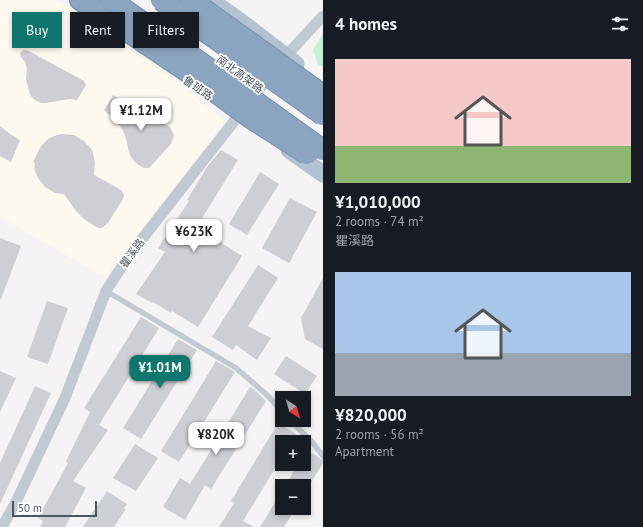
<!DOCTYPE html>
<html lang="en">
<head>
<meta charset="utf-8">
<style>
  body { margin:0; font-family:"PT Sans","Noto Sans SC",sans-serif; background:#20242c; color:#f1f3f6; height:100vh; display:flex; flex-direction:column; font-size:15px; white-space:nowrap }
  * { box-sizing:border-box; margin:0 }
  p { font-size:13px; color:#9ea1a6 }
  .icon { flex:none; width:22px; height:22px; fill:none; stroke:currentColor; stroke-width:2; stroke-linecap:round; stroke-linejoin:round }
  .map { position:relative; flex:1; overflow:hidden }
  .drawer { display:flex; flex-direction:column; background:#171b24; width:320px }
  .drawer>* { flex:none }
  .hud { position:absolute; left:12px; top:12px; width:251px; height:36px; display:flex; gap:8px }
  .needle { width:26px; rotate:143deg }
  .controls { position:absolute; left:275px; top:391px; display:grid; gap:8px }
  .controls a { display:grid; place-items:center; width:36px; height:36px; border-radius:0px; background:#171b24; box-shadow:0 2px 6px #0003; font-size:20px }
  .scale { position:absolute; left:12px; bottom:10px; width:85px; box-sizing:border-box; padding-left:4px; border:2px solid #4a5661; border-top:0; font-size:11px; line-height:14px; white-space:nowrap; color:#4a5661; -webkit-text-stroke:3px #fff; paint-order:stroke }
  .price { position:absolute; translate:-50% -34px; padding:0 9px; border-radius:8px; background:#fff; color:#222; font-size:13px; line-height:26px; filter:drop-shadow(0 1px 2px #0008) }
  .price::after { content:''; position:absolute; left:50%; top:24px; width:12px; height:9px; margin-left:-6px; background:inherit; clip-path:polygon(0 0,100% 0,50% 100%) }
  .price.active { background:#0f766e; color:#fff }
  ul { padding:0; list-style:none }
  li { display:grid; align-content:center; gap:8px; height:212px; padding:0 12px }
  li span { display:grid; place-items:center; height:124px; border-radius:0px; color:#555 }
  li>.icon { margin-inline-start:auto }
  span .icon { width:72px; height:72px; fill:#fffc; stroke-width:1 }
  li b { font-size:17px }
  h2 { display:flex; justify-content:space-between; align-items:center; height:48px; padding:0 12px; font-size:17px }
  .pill { padding:0 14px; border-radius:0px; background:#171b24; box-shadow:0 2px 6px #0003; font-size:14px; line-height:36px }
  .pill.active { background:#0f766e; color:#fff }
  main { display:flex; flex:1; min-height:0 }
  .map>svg:first-child { display:block }
  .commercial { fill:#fdf9ef }
  .green { fill:#c3f1d5 }
  .building { fill:#cdcfd5 }
  .lines { fill:none; stroke-linecap:round; stroke-linejoin:round }
  .highway-casing { stroke:#7690ad; stroke-width:22 }
  .lane { stroke:#c1cad2; stroke-width:5.5 }
  .street { stroke:#c1cad2; stroke-width:11 }
  .primary { stroke:#b3c2d1; stroke-width:17 }
  .highway { stroke:#8ba5c1; stroke-width:20 }
  .highway-bridge-casing { stroke:#7690ad; stroke-width:22; stroke-linecap:butt }
  .highway-bridge { stroke:#8ba5c1; stroke-width:20 }
  .labels { text-anchor:middle; dominant-baseline:central; stroke-width:3.5; stroke-linejoin:round; paint-order:stroke }
  .street-label { font-size:11px; fill:#4a5661; stroke:#fff }
</style>
</head>
<body>
<main>
<div class="map">
<svg width="323" height="527" viewBox="0 0 323 527">
  <rect width="100%" height="100%" fill="#f5f3f3"/>
  <path class="commercial" d="M0 0H58L179 83 225 121 104 277 0 217Z"/>
  <path class="green" d="M323 33V67L318 64 313 50Z"/>
  <path class="building" d="M23 50H27L84 81 86 85 77 100 69 99 46 103H41L35 100 30 95 26 79 27 69 25 62 20 56 21 52Z
    M113 95 170 127 174 135 171 144 149 168H145L140 166 135 162 131 157 129 152 126 138 122 129 117 122 104 110Z
    M0 126 10 134 20 140 11 162 0 156Z
    M61 134 74 135 84 141 92 150 95 162 94 175 118 188 122 191 124 195 123 199 108 223 102 228H98L85 220 76 211 64 194 55 193 45 187 38 178 34 168 35 163 33 162 41 146 49 138Z
    M221 150 238 160 202 218 214 225 209 235 242 256 198 327 172 311 171 313 153 302 152 303 136 294 165 252 158 248 189 201 187 200 207 167Z
    M260 172 279 184 247 235 229 224Z
    M290 198 317 212 289 263 262 248Z
    M0 238 21 246 1 299H0Z
    M258 265 278 278 248 326 271 338 257 360 236 345 233 350 212 337Z
    M323 278V349L305 339 301 318Z
    M47 301 68 308 48 364 27 357Z
    M141 317 159 328 99 425 108 430 73 481 86 488 65 527H40L43 521 38 518 68 463 66 461 90 412 84 408Z
    M178 339 197 350 141 439 123 428Z
    M286 356 317 376 305 394 274 374Z
    M216 361 235 372 179 462 161 451Z
    M0 371 16 378 0 412Z
    M35 386 51 393 0 504V463Z
    M250 387 254 389 266 401 211 489 205 485 185 520 163 507 180 478 190 484Z
    M278 423 296 434 291 442H282V457L243 521 254 527H219L234 503 231 501Z
    M135 444 158 458 136 491 113 478Z
    M307 450 323 460V463L309 486H285L298 464H304V455Z
    M107 491 127 504 124 509H126L114 527H83Z
    M282 491V508H296L284 527H260Z"/>
  <g class="lines">
    <g class="highway-casing">
      <path id="highway" d="M80 0 109 19"/>
    </g>
    <path class="lane" d="M106 291 236 368 266 394 282 411
      M290 420 312 442 323 456"/>
    <path class="street" d="M282 60 323 16
      M2 527 16 502 65 398 106 291 128 257 271 74"/>
    <path class="primary" d="M210 0 236 18 296 64
      M289 150 323 174"/>
    <use href="#highway" class="highway"/>
    <g class="highway-bridge-casing">
      <path id="highway-bridge" d="M111 0 214 72 323 150
        M161 0 323 115
        M191 0 323 95
        M109 19 192 75 249 117 307 154"/>
    </g>
    <use href="#highway-bridge" class="highway-bridge"/>
  </g>
  <g class="labels">
    <g class="street-label">
      <text transform="translate(240 74) rotate(36)">南北高架路</text>
      <text transform="translate(198 88) rotate(34)">鲁班路</text>
      <text transform="translate(132 253) rotate(-54)">瞿溪路</text>
    </g>
  </g>
</svg>
<div class="controls">
<a><svg class="needle" viewBox="-14 -14 28 28"><path d="M0-13l5 13h-10z" fill="#e53935"/><path d="M0 13l5-13h-10z" fill="#9ea1a6"/></svg></a>
<a>+</a>
<a>−</a>
</div>
<div class="scale">50 m</div>
<b class="price" style="left:141px;top:132px">¥1.12M</b>
<b class="price" style="left:194px;top:253px">¥623K</b>
<b class="price active" style="left:160px;top:389px">¥1.01M</b>
<b class="price" style="left:216px;top:456px">¥820K</b>
<div class="hud">
<a class="pill active">Buy</a>
<a class="pill">Rent</a>
<a class="pill">Filters</a>
</div>
</div>
<section class="drawer">
<h2>4 homes<svg class="icon" aria-label="filters" viewBox="0 0 24 24"><path d="M4 7h16M4 17h16"/><circle cx="9" cy="7" r="2"/><circle cx="15" cy="17" r="2"/></svg></h2>
<ul>
<li><span style="background:linear-gradient(#f6c9c9 70%,#8fb573 0)"><svg class="icon" aria-label="home" viewBox="0 0 24 24"><path d="M3 11l9-7 9 7M6 9v11h12V9"/></svg></span><div><b>¥1,010,000</b><p>2 rooms · 74 m²</p><p>瞿溪路</p></div></li>
<li><span style="background:linear-gradient(#a9c7e8 65%,#9aa5b1 0)"><svg class="icon" aria-label="home" viewBox="0 0 24 24"><path d="M3 11l9-7 9 7M6 9v11h12V9"/></svg></span><div><b>¥820,000</b><p>2 rooms · 56 m²</p><p>Apartment</p></div></li>
</ul>
</section>
</main>
</body>
</html>
